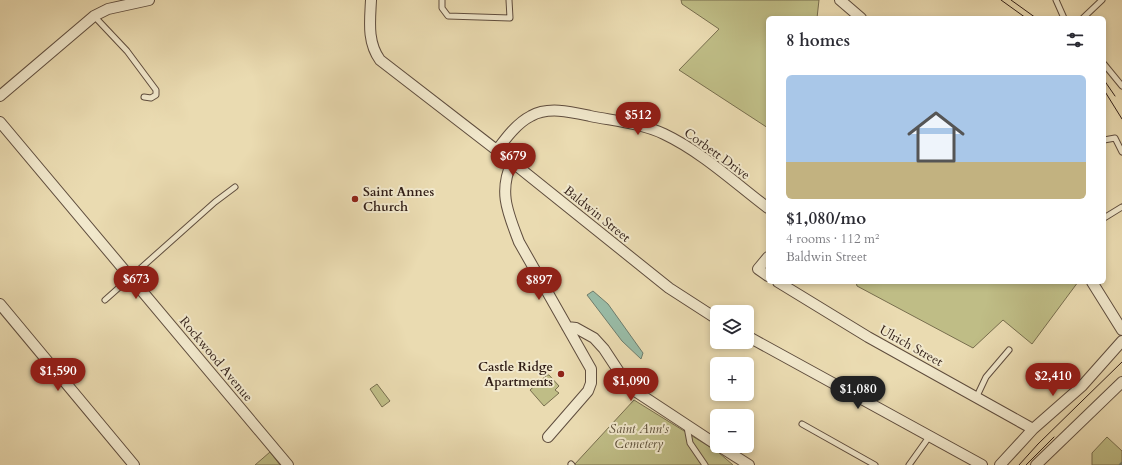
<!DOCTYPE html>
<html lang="en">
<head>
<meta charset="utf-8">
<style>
  body { margin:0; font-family:Cardo,serif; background:#f7f7f7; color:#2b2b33; height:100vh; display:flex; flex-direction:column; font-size:15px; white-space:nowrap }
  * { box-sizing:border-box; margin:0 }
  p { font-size:13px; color:#7c7c81 }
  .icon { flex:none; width:22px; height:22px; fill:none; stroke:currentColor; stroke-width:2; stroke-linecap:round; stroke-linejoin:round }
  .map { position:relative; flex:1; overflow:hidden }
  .sheet { position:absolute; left:766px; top:16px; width:340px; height:268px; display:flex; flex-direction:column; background:#fff; border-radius:6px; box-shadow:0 2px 6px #0003 }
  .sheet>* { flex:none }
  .tools { position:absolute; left:710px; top:305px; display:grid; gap:8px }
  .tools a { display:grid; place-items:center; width:44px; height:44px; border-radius:6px; background:#fff; box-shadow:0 2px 6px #0003; font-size:20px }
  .price { position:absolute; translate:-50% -34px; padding:0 9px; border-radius:14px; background:#8f2418; color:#fff; font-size:13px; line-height:26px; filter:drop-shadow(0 1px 2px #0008) }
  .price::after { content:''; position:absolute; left:50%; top:24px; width:12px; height:9px; margin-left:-6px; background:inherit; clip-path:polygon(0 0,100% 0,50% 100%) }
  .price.on { background:#222; color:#fff }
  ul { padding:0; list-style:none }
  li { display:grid; align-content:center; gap:8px; height:212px; padding:0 20px }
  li+li { border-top:1px solid #e1e1e2 }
  li span { display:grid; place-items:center; height:124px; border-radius:6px; color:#555 }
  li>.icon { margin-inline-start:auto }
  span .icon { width:72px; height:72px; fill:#fffc; stroke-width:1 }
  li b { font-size:17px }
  h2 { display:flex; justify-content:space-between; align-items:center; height:48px; padding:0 20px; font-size:17px }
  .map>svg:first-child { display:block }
  .green { fill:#bfbd86; stroke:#786e4e }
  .water { fill:#99bca7; stroke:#6f7d6d }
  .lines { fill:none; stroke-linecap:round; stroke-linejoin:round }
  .stream { stroke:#6f7d6d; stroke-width:2.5 }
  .service-casing { stroke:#5f4d3e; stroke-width:7 }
  .minor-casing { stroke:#5f4d3e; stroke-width:12 }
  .service { stroke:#f1e8cc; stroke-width:5 }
  .minor { stroke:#f1e8cc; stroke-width:10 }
  .tram { stroke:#311e17; stroke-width:1 }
  .poi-dot { fill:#8f2418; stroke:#f1e8cc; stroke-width:1.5 }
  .labels { text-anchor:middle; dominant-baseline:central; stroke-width:4; stroke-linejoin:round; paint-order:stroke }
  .street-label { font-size:13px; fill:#311e17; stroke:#f1e8cc }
  .poi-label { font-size:13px; font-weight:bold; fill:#311e17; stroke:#f1e8cc; text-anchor:start }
  .park-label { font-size:13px; font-style:italic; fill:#5c4e38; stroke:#f1e8cc }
</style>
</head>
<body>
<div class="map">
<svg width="1122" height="465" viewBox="0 0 1122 465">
  <rect width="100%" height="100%" fill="#eadbb1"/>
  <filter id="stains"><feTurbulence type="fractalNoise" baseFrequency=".005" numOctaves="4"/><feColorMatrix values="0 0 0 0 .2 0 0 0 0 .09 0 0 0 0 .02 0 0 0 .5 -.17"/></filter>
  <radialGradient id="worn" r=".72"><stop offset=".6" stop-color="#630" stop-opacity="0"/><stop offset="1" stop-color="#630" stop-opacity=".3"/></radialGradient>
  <path class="green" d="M681 0H819L817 18H768V128L679 70 719 29 682 4Z
    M856 282H1078L1032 344 1003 320 973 348 857 286Z
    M547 375H549L559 386 555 390 559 393 544 406 530 390Z
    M377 384 390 401 382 407 370 389Z
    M634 400 718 452 733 465H574Z
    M1107 437 1122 451V465H1092V453Z
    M270 452 280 465H255Z"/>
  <path class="water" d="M593 291 608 304 643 353 641 359 622 341 587 295Z"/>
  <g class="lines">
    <path class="stream" d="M1120 465 1122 463"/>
    <g class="service-casing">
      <path id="service" d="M442 0V8L448 16 510 18 509 0
        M1056 0 1064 18
        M94 16 127 51 156 90V95L151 98 144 97
        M1083 18 1102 0
        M1104 64 1122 86
        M1104 140 1115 138 1122 152
        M1104 218 1122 207
        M105 300 215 202 235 187
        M977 396 986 377 1009 350
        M802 424 875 465
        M687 427 690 443 705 465
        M571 464 572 465
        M909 465 929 437"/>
    </g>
    <g class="minor-casing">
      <path id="minor" d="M371 0C370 21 367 42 380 60L512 162 669 288 717 319
        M840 0 861 18
        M0 96 94 16 108 9 149 0
        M0 122 288 465
        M497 150C506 138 517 123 531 116 548 106 572 112 590 116 615 121 641 123 664 134 702 152 735 183 768 208
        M512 162C498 192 508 213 519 242L591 369V383L588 391 548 437
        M768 257 758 269 768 276
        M778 282 868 337 1033 429
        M1092 282 1122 330
        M0 304 134 465
        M567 327 576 328 594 338 604 349 629 387 717 445
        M747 336 982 465
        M719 446 749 465
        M1000 465 1033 429 1082 386 1122 341
        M1036 465 1122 382"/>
    </g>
    <use href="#service" class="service"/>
    <use href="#minor" class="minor"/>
    <path class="tram" d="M1001 0 1026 18
      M1011 0 1036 18
      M1104 80 1115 96
      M1104 90 1122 119
      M1019 465 1038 444 1122 362
      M1026 465 1054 437"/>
  </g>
  <g class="poi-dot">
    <circle cx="355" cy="199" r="4"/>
    <circle cx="561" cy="374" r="4"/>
  </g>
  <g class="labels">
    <g class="street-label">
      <text transform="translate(717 154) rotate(36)">Corbett Drive</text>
      <text transform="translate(597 214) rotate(39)">Baldwin Street</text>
      <text transform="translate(911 346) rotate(29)">Ulrich Street</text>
      <text transform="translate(216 359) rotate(50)">Rockwood Avenue</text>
    </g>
    <g class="poi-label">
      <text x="363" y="192">Saint Annes<tspan x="363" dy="15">Church</tspan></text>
      <text x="553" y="367" text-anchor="end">Castle Ridge<tspan x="553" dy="15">Apartments</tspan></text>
    </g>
    <g class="park-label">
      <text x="639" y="429">Saint Ann's<tspan x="639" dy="15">Cemetery</tspan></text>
    </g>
  </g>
  <rect width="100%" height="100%" filter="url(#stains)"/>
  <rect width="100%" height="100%" fill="url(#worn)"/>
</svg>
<div class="tools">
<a><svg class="icon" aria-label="layers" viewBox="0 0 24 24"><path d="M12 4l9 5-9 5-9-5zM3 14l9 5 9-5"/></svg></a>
<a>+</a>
<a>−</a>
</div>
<b class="price" style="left:638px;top:136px">$512</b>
<b class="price" style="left:513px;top:177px">$679</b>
<b class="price" style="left:136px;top:300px">$673</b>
<b class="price" style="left:539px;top:301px">$897</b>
<b class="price" style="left:58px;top:392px">$1,590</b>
<b class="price" style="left:1053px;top:397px">$2,410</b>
<b class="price" style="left:631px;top:402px">$1,090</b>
<b class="price on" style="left:858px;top:410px">$1,080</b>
<section class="sheet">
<h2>8 homes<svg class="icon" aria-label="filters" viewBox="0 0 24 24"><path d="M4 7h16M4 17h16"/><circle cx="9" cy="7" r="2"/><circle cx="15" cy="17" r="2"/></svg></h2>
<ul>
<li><span style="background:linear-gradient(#a9c7e8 70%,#c2b280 0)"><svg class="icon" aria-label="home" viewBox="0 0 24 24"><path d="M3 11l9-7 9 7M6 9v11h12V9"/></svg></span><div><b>$1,080/mo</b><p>4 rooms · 112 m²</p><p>Baldwin Street</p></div></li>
</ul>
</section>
</div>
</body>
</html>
